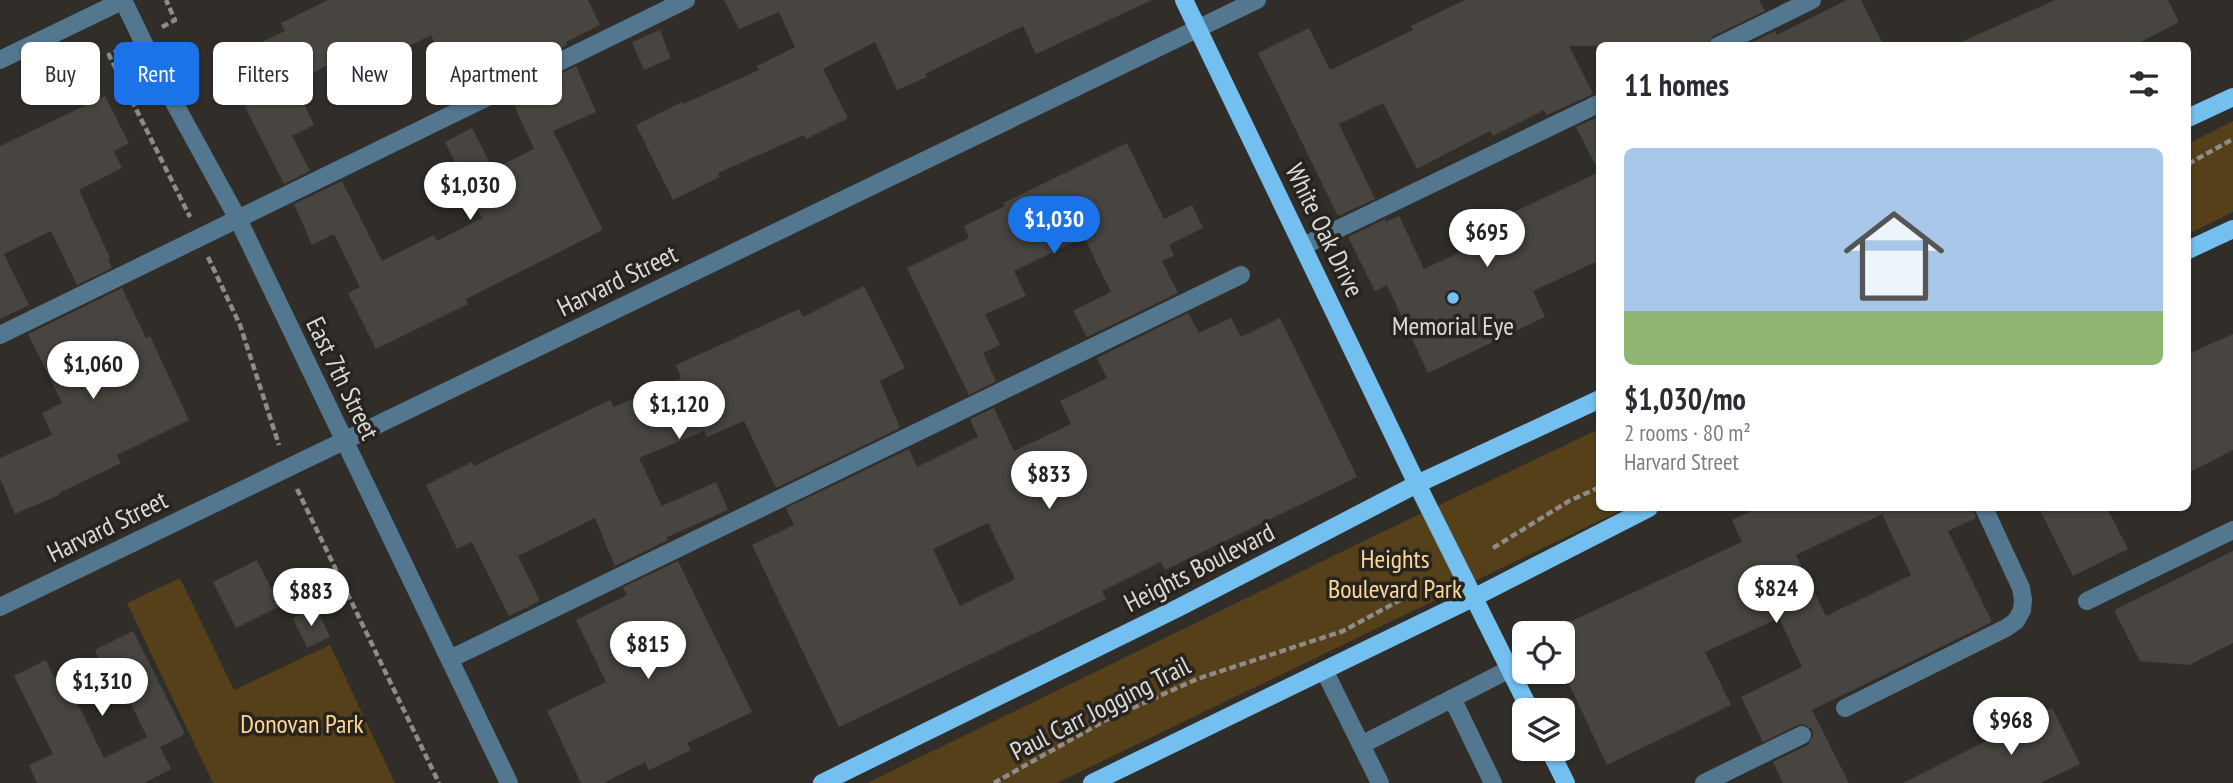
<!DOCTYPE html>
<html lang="en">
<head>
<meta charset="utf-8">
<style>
  body { margin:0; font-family:"PT Sans Narrow",sans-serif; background:#f7f7f7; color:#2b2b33; height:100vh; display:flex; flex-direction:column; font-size:26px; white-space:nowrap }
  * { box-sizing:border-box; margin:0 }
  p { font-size:23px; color:#7c7c81 }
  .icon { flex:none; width:38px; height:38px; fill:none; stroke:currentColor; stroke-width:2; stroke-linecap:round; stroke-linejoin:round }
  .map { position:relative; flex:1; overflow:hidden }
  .sheet { position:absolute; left:1596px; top:42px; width:595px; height:469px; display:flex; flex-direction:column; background:#fff; border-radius:10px; box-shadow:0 2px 5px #0004 }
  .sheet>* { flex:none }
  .banner { position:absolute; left:21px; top:42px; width:665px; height:63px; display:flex; gap:14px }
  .controls { position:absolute; left:1512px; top:621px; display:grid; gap:14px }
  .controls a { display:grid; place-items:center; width:63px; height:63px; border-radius:10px; background:#fff; box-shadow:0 2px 5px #0004; font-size:35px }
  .price { position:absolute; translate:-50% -60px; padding:0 16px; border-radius:24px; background:#fff; color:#222; font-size:23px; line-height:46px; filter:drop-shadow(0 2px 4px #0008) }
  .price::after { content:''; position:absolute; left:50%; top:42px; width:21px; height:16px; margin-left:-10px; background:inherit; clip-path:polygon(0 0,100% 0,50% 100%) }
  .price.on { background:#1a73e8; color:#fff }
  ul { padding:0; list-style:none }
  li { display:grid; align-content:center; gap:14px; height:371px; padding:0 28px }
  li span { display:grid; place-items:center; height:217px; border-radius:10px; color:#555 }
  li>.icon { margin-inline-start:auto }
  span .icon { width:126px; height:126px; fill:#fffc; stroke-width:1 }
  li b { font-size:30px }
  h2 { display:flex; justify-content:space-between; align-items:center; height:84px; padding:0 28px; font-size:30px }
  .chip { padding:0 24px; border-radius:10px; background:#fff; box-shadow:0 2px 5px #0004; font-size:24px; line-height:63px }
  .chip.on { background:#1a73e8; color:#fff }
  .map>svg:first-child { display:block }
  .green { fill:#554019 }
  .building { fill:#484540; fill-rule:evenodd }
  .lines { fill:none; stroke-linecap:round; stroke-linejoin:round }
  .path { stroke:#8e8b88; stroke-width:4.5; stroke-dasharray:7 3.5; stroke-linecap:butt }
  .minor { stroke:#53778f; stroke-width:18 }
  .major { stroke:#72bff0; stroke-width:18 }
  .poi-dot { fill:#70c1f4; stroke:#272420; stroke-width:2.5 }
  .labels { text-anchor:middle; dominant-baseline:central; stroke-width:7; stroke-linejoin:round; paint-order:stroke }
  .street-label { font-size:26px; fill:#dddbd8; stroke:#272420 }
  .poi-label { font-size:26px; fill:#dddbd8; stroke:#272420 }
  .park-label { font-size:26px; fill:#fed796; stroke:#272420 }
</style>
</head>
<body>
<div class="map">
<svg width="2233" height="783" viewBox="0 0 2233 783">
  <rect width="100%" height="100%" fill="#312e2a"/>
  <path class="green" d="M2233 121V212L2188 234V144Z
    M1599 429 1600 508H1626L1057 783H867L1376 535Z
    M180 578 234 690 330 645 395 783H213L127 603Z"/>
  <path class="building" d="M328 0H588L600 25 566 42 567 45 502 77 499 71 456 90 431 35 377 62 369 45 294 82 314 125 292 136 310 171 284 184 222 61 285 31 281 23Z
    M724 0H1152L1036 54 1023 26 925 74 927 77 897 90 875 42 823 69 848 118 806 139 804 135 718 173 720 177 673 200 636 125 682 102 683 104 759 70 757 66 795 47 779 12 739 29Z
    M1465 0H1759L1765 11 1713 36 1707 46H1569L1593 94 1547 115 1544 110 1493 136 1490 131 1417 169 1383 103 1339 124 1375 199 1338 216 1258 53 1309 28 1330 70 1413 30 1411 26Z
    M1847 0H1861L1884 46H1745L1775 31 1777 35Z
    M2055 0H2168L2179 22 2133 46H1952Z
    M660 30 671 58 644 70 632 42Z
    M576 66 596 112 553 131 603 230 466 299 468 304 376 349 348 293 360 287 334 234 312 245 294 204 342 181 382 261 434 235 437 241 482 218 445 142 472 128 493 169 534 149 511 98Z
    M105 96 129 143 114 151 122 168 79 190 110 258 108 259 112 268 77 285 51 231 4 254 29 305 0 319V146Z
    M1600 116V260L1533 291 1545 317 1428 373 1387 285 1375 291 1348 237 1385 219 1386 222 1399 216 1424 269 1505 231 1499 219 1599 172 1576 127Z
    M1127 143 1164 219 1192 205 1203 228 1169 245 1174 255 1162 261 1178 293 1087 337 1073 311 1111 292 1084 237 1014 271 1026 296 985 314 1000 345 983 353 996 381 969 395 907 268 969 238 964 226 1005 206 1003 203Z
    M864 286 905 368 880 381 900 428 776 488 744 421 707 437 704 431 639 458 662 506 716 482 728 510 667 537 668 540 615 566 595 518 518 556 540 601 509 616 472 542 457 549 426 485 472 462 474 466 610 400 614 407 681 378 676 365 799 309 803 317Z
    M122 288 146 338 150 336 189 420 117 455 121 463 59 493V495L15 514 0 478V458L52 435 42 413 62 403 28 334Z
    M1188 313 1199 333 1231 318 1241 337 1280 318 1357 477 1165 570 1161 562 1102 591 1106 599 839 727 752 545 794 525 786 508 909 449 917 467 978 437 970 419 994 408 1014 451 1071 424 1060 401 1107 378 1097 358ZM988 523 1015 579 960 606 933 549Z
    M2233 334V450L2188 473V354Z
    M1757 508H1973L1976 518 1948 531 1992 622 1812 710 1849 783H1783L1773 762 1808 745 1813 736 1812 729 1803 724 1798 725 1763 742 1741 697 1802 667 1779 618 1705 652 1731 705 1607 765 1563 671V625L1742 542 1732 520ZM1882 514 1911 575 1826 616 1796 555Z
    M2039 508H2107L2128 549 2073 576Z
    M2233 551V643L2189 665 2140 661 2114 610Z
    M257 560 280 606 236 628 213 582Z
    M678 561 752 712 687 743 691 750 649 770 645 762 604 783H581L547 711 606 682 576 620 627 595 623 587Z
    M316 607 330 637 307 648 293 618Z
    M133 631 185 734 160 747 171 769 144 783H37L29 765 53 754 14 676 46 660 54 678 98 658 95 650ZM118 678 147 737 104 758 76 700Z
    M2052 708 2080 764 2040 783H1903Z"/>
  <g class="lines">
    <path class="path" d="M162 27 175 20 166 0
      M120 49 109 55 190 217
      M2188 164 2233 139
      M208 257 240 325 279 445
      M297 489 439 783
      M1493 548 1569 501 1600 487
      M994 783 1106 720 1197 679 1343 631 1417 591"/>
    <path class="minor" d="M123 0 159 75 238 219 509 783
      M1718 46 1812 0
      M0 60 124 0
      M1303 246 1600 103
      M0 335 686 0
      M2087 601 2233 530
      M0 607 1257 0
      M450 659 1241 275
      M1324 670 1380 783
      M1452 698 1493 783
      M1845 708 2006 628 2016 621 2022 610 2023 600 2021 588 1984 508
      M1361 745 1510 669
      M1704 783 1802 735"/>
    <path class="major" d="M1184 0 1417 484 1530 710
      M2188 118 2233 97
      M2188 250 2233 229
      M1549 749 1566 783
      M822 783 1180 607 1417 484 1600 399
      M1092 783 1475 597 1649 508"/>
  </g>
  <circle class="poi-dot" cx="1453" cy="298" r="7"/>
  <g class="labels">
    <g class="street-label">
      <text transform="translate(1325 230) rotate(64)">White Oak Drive</text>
      <text transform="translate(617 280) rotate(-26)">Harvard Street</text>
      <text transform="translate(343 378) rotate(64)">East 7th Street</text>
      <text transform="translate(107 526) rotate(-26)">Harvard Street</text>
      <text transform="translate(1199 567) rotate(-27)">Heights Boulevard</text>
      <text transform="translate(1100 708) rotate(-27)">Paul Carr Jogging Trail</text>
    </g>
    <g class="poi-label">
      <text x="1453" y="325">Memorial Eye</text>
    </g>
    <g class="park-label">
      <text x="1395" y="558">Heights<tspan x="1395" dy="30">Boulevard Park</tspan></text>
      <text x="302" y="723">Donovan Park</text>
    </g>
  </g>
</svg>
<div class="controls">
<a><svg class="icon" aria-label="locate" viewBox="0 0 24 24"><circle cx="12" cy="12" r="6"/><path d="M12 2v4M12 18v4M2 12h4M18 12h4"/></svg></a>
<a><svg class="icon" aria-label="layers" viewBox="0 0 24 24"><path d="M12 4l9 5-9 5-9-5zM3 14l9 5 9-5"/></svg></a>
</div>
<b class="price" style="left:470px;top:222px">$1,030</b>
<b class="price on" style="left:1054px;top:256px">$1,030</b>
<b class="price" style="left:1487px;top:269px">$695</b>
<b class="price" style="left:93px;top:401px">$1,060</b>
<b class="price" style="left:679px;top:441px">$1,120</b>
<b class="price" style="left:1049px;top:511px">$833</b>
<b class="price" style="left:1776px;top:625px">$824</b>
<b class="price" style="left:311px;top:628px">$883</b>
<b class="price" style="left:648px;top:681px">$815</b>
<b class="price" style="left:102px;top:718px">$1,310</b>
<b class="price" style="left:2011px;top:757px">$968</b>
<div class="banner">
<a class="chip">Buy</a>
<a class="chip on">Rent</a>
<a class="chip">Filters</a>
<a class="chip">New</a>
<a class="chip">Apartment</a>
</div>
<section class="sheet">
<h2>11 homes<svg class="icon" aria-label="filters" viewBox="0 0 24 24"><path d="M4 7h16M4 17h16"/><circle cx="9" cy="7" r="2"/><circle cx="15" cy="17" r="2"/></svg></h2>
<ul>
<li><span style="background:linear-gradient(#a9c7e8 75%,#8fb573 0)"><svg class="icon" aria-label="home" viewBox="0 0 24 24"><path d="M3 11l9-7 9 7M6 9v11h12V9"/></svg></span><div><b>$1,030/mo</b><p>2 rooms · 80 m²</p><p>Harvard Street</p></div></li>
</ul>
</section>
</div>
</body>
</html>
